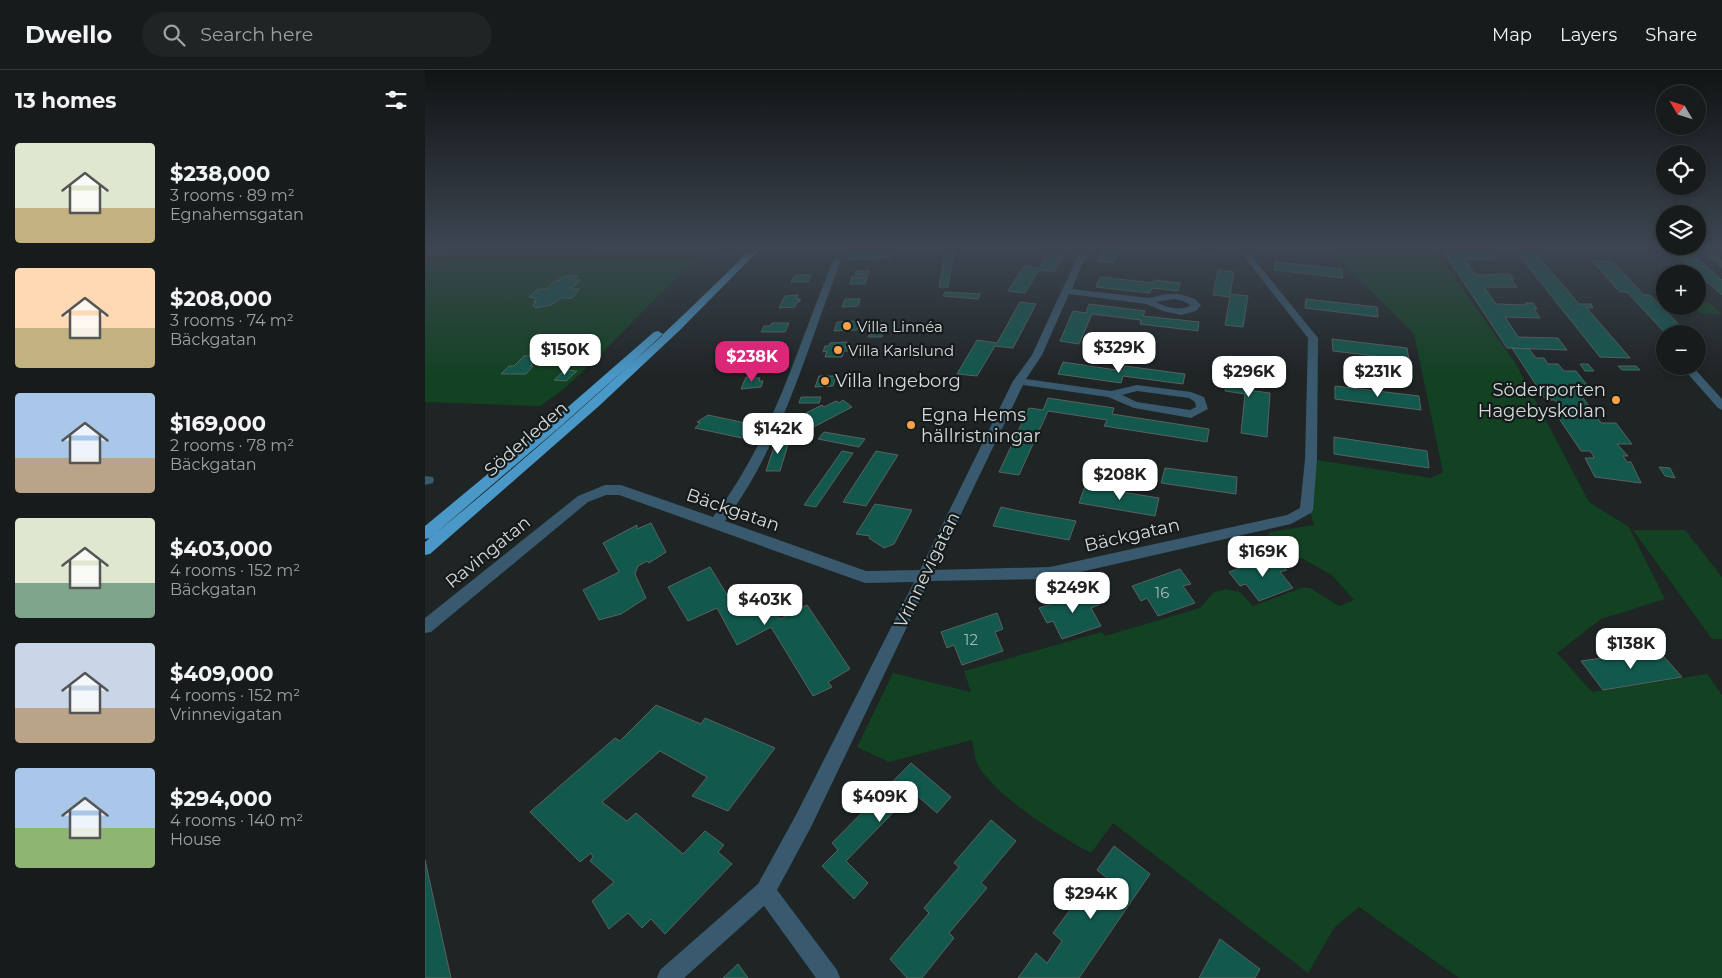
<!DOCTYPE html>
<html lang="en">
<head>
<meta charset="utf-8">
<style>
  body { margin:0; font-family:Montserrat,sans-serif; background:#202425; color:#f1f3f6; height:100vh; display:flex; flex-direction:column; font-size:19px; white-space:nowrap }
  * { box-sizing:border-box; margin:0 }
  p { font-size:16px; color:#9ea1a3 }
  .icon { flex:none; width:28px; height:28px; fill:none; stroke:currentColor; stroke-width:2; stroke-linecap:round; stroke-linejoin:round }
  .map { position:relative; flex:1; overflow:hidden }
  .side { display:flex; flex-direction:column; background:#171b1c; width:425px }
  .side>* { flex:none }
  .needle { width:32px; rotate:308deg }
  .buttons { position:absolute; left:1231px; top:15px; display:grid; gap:10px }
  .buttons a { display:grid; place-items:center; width:50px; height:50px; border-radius:50%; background:#171b1c; box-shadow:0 2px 8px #0003,0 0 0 1px #36393b; font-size:25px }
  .price { position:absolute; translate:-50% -42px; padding:0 11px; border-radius:10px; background:#fff; color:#222; font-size:16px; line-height:32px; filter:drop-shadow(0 1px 2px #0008) }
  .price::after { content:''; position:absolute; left:50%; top:30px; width:15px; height:11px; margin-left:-8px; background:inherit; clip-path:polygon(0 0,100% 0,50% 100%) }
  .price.active { background:#db2777; color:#fff }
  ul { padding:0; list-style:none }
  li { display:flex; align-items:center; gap:15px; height:125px; padding:0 15px }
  li span { display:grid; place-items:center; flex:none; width:140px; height:100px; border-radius:5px; color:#555 }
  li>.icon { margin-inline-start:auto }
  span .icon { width:60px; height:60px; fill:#fffc; stroke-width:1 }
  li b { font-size:21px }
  h2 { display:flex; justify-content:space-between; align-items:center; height:60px; padding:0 15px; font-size:21px }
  header { display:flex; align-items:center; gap:30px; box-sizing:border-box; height:70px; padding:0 25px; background:#171b1c; border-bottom:1px solid #36393b }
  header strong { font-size:24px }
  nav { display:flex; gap:28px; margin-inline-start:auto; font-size:18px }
  .search { width:350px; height:45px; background:#202425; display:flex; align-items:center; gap:12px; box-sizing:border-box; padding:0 18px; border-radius:28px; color:#9ea1a3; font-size:19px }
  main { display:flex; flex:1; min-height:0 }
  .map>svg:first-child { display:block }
  .green { fill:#124222 }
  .building { fill:#12584d; stroke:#5b6160 }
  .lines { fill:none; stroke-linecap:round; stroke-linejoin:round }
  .minor { fill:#39596e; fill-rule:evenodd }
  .tertiary { fill:#39596e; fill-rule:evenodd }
  .trunk { fill:#4998c8; fill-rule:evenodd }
  .tertiary-bridge { stroke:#39596e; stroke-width:10 }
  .poi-dot { fill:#f7a148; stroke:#151b1c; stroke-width:2 }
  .labels { text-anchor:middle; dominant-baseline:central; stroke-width:4.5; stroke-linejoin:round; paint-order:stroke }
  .far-poi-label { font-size:15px; fill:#d5d9d9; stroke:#151b1c; text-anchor:start }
  .number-label { font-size:15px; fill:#a4b9b6 }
  .poi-label { font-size:18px; fill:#d5d9d9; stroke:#151b1c; text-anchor:start }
  .street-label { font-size:18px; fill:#d5d9d9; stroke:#151b1c }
</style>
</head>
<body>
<header>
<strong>Dwello</strong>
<div class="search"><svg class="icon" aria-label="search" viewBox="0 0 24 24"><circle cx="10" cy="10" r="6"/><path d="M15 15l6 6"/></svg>Search here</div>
<nav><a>Map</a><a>Layers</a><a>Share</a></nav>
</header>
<main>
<section class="side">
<h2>13 homes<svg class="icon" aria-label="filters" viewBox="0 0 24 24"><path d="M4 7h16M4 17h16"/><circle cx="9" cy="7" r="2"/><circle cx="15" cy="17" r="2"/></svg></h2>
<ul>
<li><span style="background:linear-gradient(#dfe7d0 65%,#c2b280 0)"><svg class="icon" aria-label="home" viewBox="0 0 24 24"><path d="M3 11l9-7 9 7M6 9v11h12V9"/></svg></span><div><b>$238,000</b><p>3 rooms · 89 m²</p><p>Egnahemsgatan</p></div></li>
<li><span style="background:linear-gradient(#ffd9b3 60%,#c2b280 0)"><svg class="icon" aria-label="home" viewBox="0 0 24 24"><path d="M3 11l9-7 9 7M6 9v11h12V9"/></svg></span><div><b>$208,000</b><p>3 rooms · 74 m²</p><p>Bäckgatan</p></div></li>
<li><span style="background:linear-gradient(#a9c7e8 65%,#b9a48a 0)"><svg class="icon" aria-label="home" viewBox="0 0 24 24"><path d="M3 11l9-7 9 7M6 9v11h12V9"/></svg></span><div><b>$169,000</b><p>2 rooms · 78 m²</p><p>Bäckgatan</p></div></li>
<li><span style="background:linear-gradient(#dfe7d0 65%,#7fa58c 0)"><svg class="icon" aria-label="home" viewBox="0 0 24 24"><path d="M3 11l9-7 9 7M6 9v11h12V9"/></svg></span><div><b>$403,000</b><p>4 rooms · 152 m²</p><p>Bäckgatan</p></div></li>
<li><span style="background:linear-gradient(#c9d6e8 65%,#b9a48a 0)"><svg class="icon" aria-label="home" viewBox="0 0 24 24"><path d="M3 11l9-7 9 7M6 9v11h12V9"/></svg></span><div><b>$409,000</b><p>4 rooms · 152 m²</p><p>Vrinnevigatan</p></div></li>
<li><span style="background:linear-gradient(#a9c7e8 60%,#8fb573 0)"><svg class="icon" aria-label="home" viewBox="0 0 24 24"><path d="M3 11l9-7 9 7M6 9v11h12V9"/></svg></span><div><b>$294,000</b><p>4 rooms · 140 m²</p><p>House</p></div></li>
</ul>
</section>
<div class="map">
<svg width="1297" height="908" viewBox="0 0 1297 908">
  <rect width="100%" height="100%" fill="#1f2425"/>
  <path class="green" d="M904 179H1009L1091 294 1164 432 1204 457 1240 529 1176 549 1132 583 1167 622 1282 604 1297 625V908H1034L934 837 909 858 883 903 688 753 666 783C634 766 577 730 556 700 550 693 549 679 547 670L464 692 432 677 468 603 546 622 539 601 676 562 680 566 775 538 789 522 801 519 815 522 828 536 876 518H885L914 536 929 530 907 505 840 468 845 462 889 455 885 442 886 389 1006 408 1018 402 989 264Z
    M183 190H273L251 208 177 283 139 319 115 336 0 332V192Z
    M1273 230C1284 232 1289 236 1296 244L1275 243 1268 236H1272Z
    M1208 460H1260L1297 507V569H1287Z"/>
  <path class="building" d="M467 179V187L423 190 425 182Z
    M521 179H529L523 217H514Z
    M625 179 642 180 629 202 614 200 600 223 583 221 599 196 614 198Z
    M678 179H695L688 193 672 191Z
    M738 179H790L788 185Z
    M1017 179H1066L1069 182H1066L1071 190 1040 189 1050 205 1085 204 1089 209H1086L1092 217H1059L1071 234 1102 235 1100 233H1108L1112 239H1109L1115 248 1080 247 1093 267 1133 268 1142 280 1082 278Z
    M1089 179H1107L1154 234H1166L1168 238 1161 237 1205 288 1175 287Z
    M1246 179H1261L1297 210V225Z
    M1167 191 1188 192 1219 225H1225L1263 264H1241L1202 222H1195Z
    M850 192 917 199 918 208 849 200Z
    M793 200 809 202 805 224 823 226 818 257 800 255 805 227 788 225Z
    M431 201H445L443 205H430Z
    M370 205H386L383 212H366Z
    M139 206H153L149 210H155L146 219H155L147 228H136L126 235 110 238 108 235 111 232H108L112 228 104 227 113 219H122L130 210 135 211 134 209Z
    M427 207H442L440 214H425Z
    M675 207 728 213 729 210 755 213 753 221 727 218 725 223 671 217Z
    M520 222 555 224 553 229 518 226Z
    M373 225 371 229H375V232H372L370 237 354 238 360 226Z
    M420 229H435L433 236 417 237Z
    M881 229 952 237 953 247 880 238Z
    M595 232 611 234 588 278 570 276 552 306 532 304 552 270 572 273Z
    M664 234 720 241 718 246 774 252 773 261 715 254 716 250 667 244 654 274 635 271 648 241 661 243Z
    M435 251 432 260 409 261 412 252Z
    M347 253H364L360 262H336L339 256H345Z
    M451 261H459L457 267H443L444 265 450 264Z
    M907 269 982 278 984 290 908 281Z
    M422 272 420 278H427L426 281H419L417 287H400L402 281 398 282 400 276H404L405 273Z
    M1087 278 1104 279 1111 288H1119L1123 294H1133L1139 301H1151L1165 319 1151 318 1176 353H1191L1207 374H1192L1203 386H1198L1202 392H1206L1216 413 1170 407 1160 388H1169L1168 385 1165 381H1156L1127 338H1135L1130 330H1121Z
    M169 279 163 287H145L152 280Z
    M335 279H354L347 289 325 288 328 283H332Z
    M99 286H114L105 296H108L101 304H76L84 296H89Z
    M805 286 826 289 822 320 845 323 842 367 816 363 820 324 800 321Z
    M638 292 698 301 700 296 760 304 758 314 698 306 696 313 633 304Z
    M1155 294H1163L1169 301H1160Z
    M1193 296H1211L1215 300H1197Z
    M140 300 152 301 141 311 129 310Z
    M394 306H411L408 316 390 317Z
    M321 307 335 308 334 311H338L336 317 316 319Z
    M910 316 994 326 996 340 910 329Z
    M376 327H396L394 333H374Z
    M623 328 689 338 687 344 784 359 782 372 679 356 682 350 623 341 594 405 574 402 604 338 618 340Z
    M418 330 427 337 385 359 382 357 376 361 368 354 383 345 381 343 397 335 399 337 411 331 414 333Z
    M283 345 330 355 329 358H331L327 363H324L317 368 270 358 275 353 272 352Z
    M399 362 440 369 434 377 393 369Z
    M909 367 1002 381 1004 398 909 384Z
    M352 368H365L355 401H341Z
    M417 381 428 383 391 437 379 435Z
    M451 381 473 385 441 436 418 432Z
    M1234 397 1245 398 1250 408 1240 406Z
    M740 398 812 407 811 424 736 413Z
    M660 416 734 428 730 446 654 433Z
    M450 434 487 440 469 474 459 478 444 468 445 466 431 464Z
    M576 437 594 441 651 451 644 470 568 456Z
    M226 453 241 482 224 493 222 491 213 496 210 504 221 528 196 544 174 550 158 520 194 502 178 473 212 455V459Z
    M850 486 862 500 855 502 868 518 834 531 821 514 815 516 804 502Z
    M285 497 304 528 332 515 355 549 382 535 425 599 403 612 407 617 388 626 346 557 312 575 292 538 263 551 243 517Z
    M755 499 766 514 758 516 770 533 733 546 722 528 716 531 707 516Z
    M666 520 674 535 666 538 676 556 637 569 628 551 622 553 614 538Z
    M572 543 578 559 570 562 578 581 537 595 529 575 522 578 516 562Z
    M1233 580 1257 607 1178 620 1156 591Z
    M231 635 276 654 280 648 350 678 303 741 267 726 282 707 235 681 177 732 202 751 211 743 258 784 280 761 299 775 293 782 307 794 240 864 226 849 217 858 203 843 184 859 167 831 189 812 165 791 168 787 166 783 155 792 105 742 190 668 195 671Z
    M486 693 526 727 512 743 488 722 421 791 443 813 429 829 397 796 413 780 407 773Z
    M566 750 591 771 556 813 562 818 524 863 529 868 497 908H482L465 889 504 843 499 838 534 797 529 793Z
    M689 776 725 804 654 908H593L611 883 622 893 637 871 628 863 662 817 671 824 682 808 672 800Z
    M0 790 26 908H0Z
    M795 869 835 899 830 908H774Z
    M313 894 323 908H298Z"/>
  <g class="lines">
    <path class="minor" d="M656 179H664L647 219 723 228 742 224H755L770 229 776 235 771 241 756 245 738 241 721 234 644 224 617 285 601 309 686 321 712 315 766 322 779 327 783 339 766 348 709 338 683 327 598 315 509 500 625 497 862 445 875 438 880 389 883 268 813 179H821L893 268 892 389 888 440 886 443 866 454 625 509 504 511 386 757 352 820 412 900 415 908H391L339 836 259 908H232L235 900 333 814 372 743 489 512 440 513 194 425H181L163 432 6 562 0 563V548L153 426 180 415H196L288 447C348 369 371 280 408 191L412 188 416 191C381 280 358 373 300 451L441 501 495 500 588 311 607 285ZM749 229 758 231 766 235C755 242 741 237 731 232ZM712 321 764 328 770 332 771 337 765 340 712 332 697 325Z
      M1274 179H1283L1297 190V198Z
      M1256 296H1267L1297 329V340L1293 338Z
      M0 406 8 407 9 410 8 413 0 415Z"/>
    <path class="tertiary" d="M147 179H297V180L293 183 0 186V180Z"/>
    <path class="trunk" d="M326 179H335L255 260 174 336 5 484 0 485V472C113 379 223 282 326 179Z
      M233 261 238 264 237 266 136 356 5 468 0 469V456L128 350 229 262Z"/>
    <path class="tertiary-bridge" d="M293 180 325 179"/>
  </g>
  <linearGradient id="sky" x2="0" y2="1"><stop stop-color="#111414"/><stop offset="0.58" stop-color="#3c4551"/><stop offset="1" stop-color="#3c4551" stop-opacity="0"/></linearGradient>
  <rect width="1297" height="306" fill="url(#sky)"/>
  <g class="poi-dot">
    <circle cx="422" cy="256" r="5"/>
    <circle cx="413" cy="280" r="5"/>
    <circle cx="400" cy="311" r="5"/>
    <circle cx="1191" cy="330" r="5"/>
    <circle cx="486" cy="355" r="5"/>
  </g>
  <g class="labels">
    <g class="far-poi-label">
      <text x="432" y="256">Villa Linnéa</text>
      <text x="423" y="280">Villa Karlslund</text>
    </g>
    <g class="number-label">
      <text x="737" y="522">16</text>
      <text x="546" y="569">12</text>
    </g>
    <g class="poi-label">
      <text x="410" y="311">Villa Ingeborg</text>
      <text x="1181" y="320" text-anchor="end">Söderporten<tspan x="1181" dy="21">Hagebyskolan</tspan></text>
      <text x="496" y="345">Egna Hems<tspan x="496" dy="21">hällristningar</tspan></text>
    </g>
    <g class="street-label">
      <text transform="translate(101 369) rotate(-41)">Söderleden</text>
      <text transform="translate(308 440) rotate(19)">Bäckgatan</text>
      <text transform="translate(707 465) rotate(-13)">Bäckgatan</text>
      <text transform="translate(63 482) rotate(-39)">Ravingatan</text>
      <text transform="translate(502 500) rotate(-64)">Vrinnevigatan</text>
    </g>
  </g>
</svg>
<div class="buttons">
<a><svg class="needle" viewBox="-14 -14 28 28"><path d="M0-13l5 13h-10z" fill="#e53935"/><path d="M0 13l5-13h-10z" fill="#9ea1a3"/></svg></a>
<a><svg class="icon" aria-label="locate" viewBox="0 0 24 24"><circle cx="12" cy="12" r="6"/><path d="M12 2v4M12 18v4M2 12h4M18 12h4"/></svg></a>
<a><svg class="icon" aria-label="layers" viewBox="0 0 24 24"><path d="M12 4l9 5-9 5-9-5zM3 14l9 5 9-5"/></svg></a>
<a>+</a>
<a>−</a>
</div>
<b class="price" style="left:694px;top:304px">$329K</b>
<b class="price" style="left:140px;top:306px">$150K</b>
<b class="price active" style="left:327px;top:313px">$238K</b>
<b class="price" style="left:824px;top:328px">$296K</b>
<b class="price" style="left:953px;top:328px">$231K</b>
<b class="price" style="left:353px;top:385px">$142K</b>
<b class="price" style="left:695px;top:431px">$208K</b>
<b class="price" style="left:838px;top:508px">$169K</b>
<b class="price" style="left:648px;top:544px">$249K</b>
<b class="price" style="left:340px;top:556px">$403K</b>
<b class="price" style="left:1206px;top:600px">$138K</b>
<b class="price" style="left:455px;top:753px">$409K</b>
<b class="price" style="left:666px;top:850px">$294K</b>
</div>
</main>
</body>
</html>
